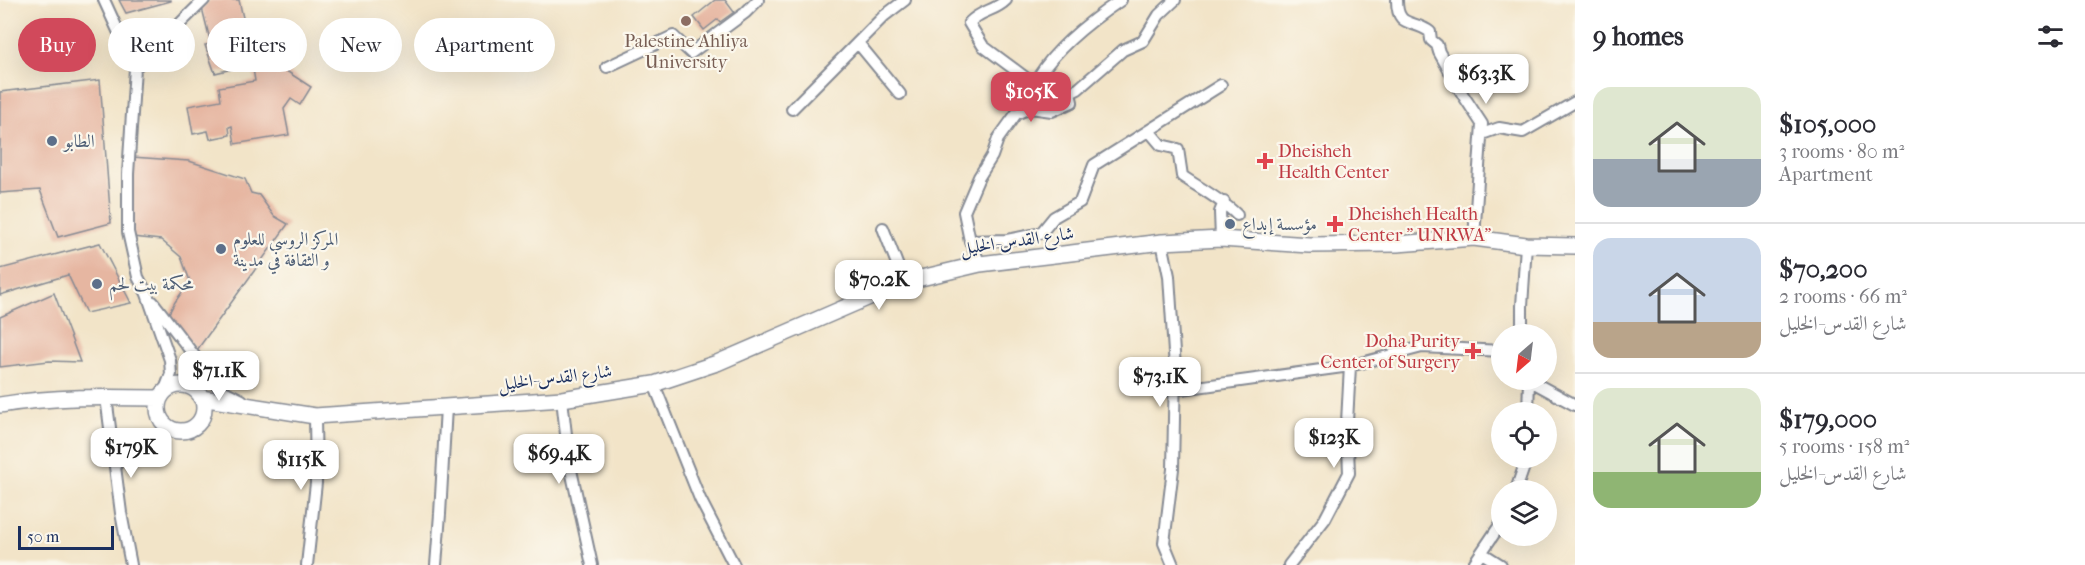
<!DOCTYPE html>
<html lang="en">
<head>
<meta charset="utf-8">
<style>
  body { margin:0; font-family:"IM FELL French Canon",Amiri,serif; background:#f2f2f3; color:#2b2b33; height:100vh; display:flex; flex-direction:column; font-size:22px; white-space:nowrap }
  * { box-sizing:border-box; margin:0 }
  p { font-size:20px; color:#7c7c81 }
  .icon { flex:none; width:33px; height:33px; fill:none; stroke:currentColor; stroke-width:2; stroke-linecap:round; stroke-linejoin:round }
  .map { position:relative; flex:1; overflow:hidden }
  .panel { display:flex; flex-direction:column; background:#fff; width:510px }
  .panel>* { flex:none }
  .banner { position:absolute; left:18px; top:18px; width:570px; height:54px; display:flex; gap:12px }
  .needle { width:39px; rotate:208deg }
  .controls { position:absolute; left:1491px; top:324px; display:grid; gap:12px }
  .controls a { display:grid; place-items:center; width:66px; height:66px; border-radius:50%; background:#fff; box-shadow:0 6px 24px #0002; font-size:30px }
  .scale { position:absolute; left:18px; bottom:15px; width:96px; box-sizing:border-box; padding-left:6px; border:3px solid #1b2f5e; border-top:0; font-size:16px; line-height:21px; white-space:nowrap; color:#1b2f5e; -webkit-text-stroke:4px #fbf7ec; paint-order:stroke }
  .price { position:absolute; translate:-50% -51px; padding:0 14px; border-radius:12px; background:#fff; color:#222; font-size:20px; line-height:39px; filter:drop-shadow(0 2px 3px #0008) }
  .price::after { content:''; position:absolute; left:50%; top:36px; width:18px; height:14px; margin-left:-9px; background:inherit; clip-path:polygon(0 0,100% 0,50% 100%) }
  .price.selected { background:#d1495b; color:#fff }
  ul { padding:0; list-style:none }
  li { display:flex; align-items:center; gap:18px; height:150px; padding:0 18px }
  li+li { border-top:2px solid #e1e1e2 }
  li span { display:grid; place-items:center; flex:none; width:168px; height:120px; border-radius:18px; color:#555 }
  li>.icon { margin-inline-start:auto }
  span .icon { width:72px; height:72px; fill:#fffc; stroke-width:1 }
  li b { font-size:26px }
  h2 { display:flex; justify-content:space-between; align-items:center; height:72px; padding:0 18px; font-size:26px }
  .pill { padding:0 21px; border-radius:27px; background:#fff; box-shadow:0 6px 24px #0002; font-size:21px; line-height:54px }
  .pill.selected { background:#d1495b; color:#fff }
  main { display:flex; flex:1; min-height:0 }
  .map>svg:first-child { display:block }
  .building { fill:#e6b6a1 }
  .lines { fill:none; stroke-linecap:round; stroke-linejoin:round }
  .street-casing { stroke:#868a93; stroke-width:14 }
  .secondary-casing { stroke:#868a93; stroke-width:18 }
  .street { stroke:#fff; stroke-width:10 }
  .secondary { stroke:#fff; stroke-width:15 }
  .education-dot { fill:#8d6e63; stroke:#fbf7ec; stroke-width:2 }
  .service-dot { fill:#5c6f8a; stroke:#fbf7ec; stroke-width:2 }
  .health-dot { fill:#e0444e; stroke:#fbf7ec; stroke-width:2 }
  .labels { text-anchor:middle; dominant-baseline:central; stroke-width:4.5; stroke-linejoin:round; paint-order:stroke }
  .education-label { font-size:18px; fill:#785e54; stroke:#fbf7ec }
  .service-label { font-size:18px; fill:#4e5e75; stroke:#fbf7ec; text-anchor:start }
  .health-label { font-size:18px; fill:#be3a42; stroke:#fbf7ec; text-anchor:start }
  .street-label { font-size:18px; fill:#1b2f5e; stroke:#fbf7ec }
</style>
</head>
<body>
<main>
<div class="map">
<svg width="1575" height="565" viewBox="0 0 1575 565">
  <rect width="100%" height="100%" fill="#fbf7ec"/>
  <filter id="ink" filterUnits="userSpaceOnUse"><feTurbulence type="fractalNoise" baseFrequency=".0167" numOctaves="2"/><feDisplacementMap in="SourceGraphic" scale="12" xChannelSelector="R" yChannelSelector="G"/><feConvolveMatrix kernelMatrix="1 2 1 2 8 2 1 2 1" color-interpolation-filters="sRGB"/></filter>
  <filter id="wash" filterUnits="userSpaceOnUse"><feTurbulence type="fractalNoise" baseFrequency=".008" numOctaves="4" result="noise"/><feDisplacementMap in="SourceGraphic" scale="24" xChannelSelector="R" yChannelSelector="G"/><feGaussianBlur stdDeviation="1.35" result="paint"/><feColorMatrix in="noise" values="0 0 0 0 0 0 0 0 0 0 0 0 0 0 0 0 0 1.4 0 .05"/><feComposite in="paint" operator="in"/></filter>
  <g filter="url(#wash)">
    <rect width="100%" height="100%" fill="#f2e4c8"/>
    <g id="blocks">
      <path class="building" d="M119 0H171V1L126 13Z
        M210 0H239L248 40 277 59 274 63 311 87 300 105 291 99 284 109 289 135 235 144 232 126 229 127 230 135 210 139 208 131 193 134 188 106 221 100 219 87 255 81 253 69 245 66 215 73 205 45 211 44 202 8Z
        M715 0H725L734 12 720 22 718 19 704 30 694 17Z
        M100 80 111 223 58 237 40 190 0 193V92Z
        M132 157 189 161 245 179 251 193 259 195 274 216 288 224 197 350 167 317 175 302 190 281 181 257 161 240 133 237Z
        M100 243 131 303 86 313 68 275 0 295V269Z
        M54 293 80 362 49 361 0 367V317Z"/>
    </g>
  </g>
  <g filter="url(#ink)">
    <use href="#blocks" fill-opacity="0" stroke="#868a93" stroke-width="1.5"/>
    <g class="lines">
      <g class="street-casing">
        <path id="street" d="M104 0 135 68 128 174V232L138 277 147 294 170 360 171 374 164 392
          M1006 0C994 12 982 9 969 23L983 46 1026 78 1035 88
          M1397 0C1397 29 1413 19 1430 32L1431 40 1437 45 1439 52 1463 95 1482 124 1474 238
          M858 43 900 94
          M607 67 673 36 691 53 745 13 758 0
          M135 68 204 0
          M1030 108 1052 111 1072 102 1070 93 1078 89 1123 50 1143 41 1159 15 1175 0
          M792 109 884 16 905 0
          M1150 132 1161 145 1178 149 1182 176C1201 189 1221 199 1237 215
          M1482 134 1499 128 1523 132 1575 102
          M883 228 904 282
          M1221 239 1220 212 1224 202
          M970 241 1007 240 1041 233 1054 217 1080 202 1094 165 1221 85
          M1162 242 1169 276 1175 368 1173 469 1164 543 1173 565
          M980 264 970 241 964 212 979 177 992 156 998 139 1016 114 1030 108C1032 98 1034 85 1039 76 1057 47 1093 19 1121 0
          M153 302 220 389 242 400
          M1522 334V306L1526 245
          M1529 380 1575 405
          M654 384 700 499 734 565
          M1175 390 1350 366 1422 347 1502 351
          M106 397 121 513 131 565
          M562 399 569 461 592 565
          M1528 412 1529 380
          M1516 490 1527 458
          M1482 553 1501 565
          M307 565 316 483 315 416
          M436 565 440 514 446 407
          M1289 565 1325 519 1349 473 1347 422 1350 366
          M1473 565 1502 522"/>
      </g>
      <g class="secondary-casing">
        <path id="secondary" d="M158 408a23 23 0 1 1 46 0a23 23 0 1 1-46 0Z
          M201 398 315 416 562 399 654 384 717 363 904 282 980 264 1162 242 1221 239 1309 245 1397 244 1474 238 1526 245 1575 246
          M0 405C53 396 107 397 160 398"/>
      </g>
      <use href="#street" class="street"/>
      <use href="#secondary" class="secondary"/>
    </g>
  </g>
  <circle class="education-dot" cx="686" cy="21" r="6"/>
  <g class="service-dot">
    <circle cx="52" cy="141" r="6"/>
    <circle cx="1230" cy="224" r="6"/>
    <circle cx="221" cy="249" r="6"/>
    <circle cx="97" cy="284" r="6"/>
  </g>
  <g class="health-dot">
    <path d="M1262 152h6v6h6v6h-6v6h-6v-6h-6v-6h6z"/>
    <path d="M1332 215h6v6h6v6h-6v6h-6v-6h-6v-6h6z"/>
    <path d="M1470 342h6v6h6v6h-6v6h-6v-6h-6v-6h6z"/>
  </g>
  <g class="labels">
    <g class="education-label">
      <text x="686" y="41">Palestine Ahliya<tspan x="686" dy="21">University</tspan></text>
    </g>
    <g class="service-label">
      <text x="64" y="141">الطابو</text>
      <text x="1242" y="224">مؤسسة إبداع</text>
      <text x="233" y="239">المركز الروسي للعلوم<tspan x="233" dy="21">و الثقافة في مدينة</tspan></text>
      <text x="109" y="284">محكمة بيت لحم</text>
    </g>
    <g class="health-label">
      <text x="1278" y="151">Dheisheh<tspan x="1278" dy="21">Health Center</tspan></text>
      <text x="1348" y="214">Dheisheh Health<tspan x="1348" dy="21">Center " UNRWA"</tspan></text>
      <text x="1460" y="341" text-anchor="end">Doha Purity<tspan x="1460" dy="21">Center of Surgery</tspan></text>
    </g>
    <g class="street-label">
      <text transform="translate(1017 241) rotate(-8)">شارع القدس-الخليل</text>
      <text transform="translate(555 378) rotate(-7)">شارع القدس-الخليل</text>
    </g>
  </g>
</svg>
<div class="controls">
<a><svg class="needle" viewBox="-14 -14 28 28"><path d="M0-13l5 13h-10z" fill="#e53935"/><path d="M0 13l5-13h-10z" fill="#7c7c81"/></svg></a>
<a><svg class="icon" aria-label="locate" viewBox="0 0 24 24"><circle cx="12" cy="12" r="6"/><path d="M12 2v4M12 18v4M2 12h4M18 12h4"/></svg></a>
<a><svg class="icon" aria-label="layers" viewBox="0 0 24 24"><path d="M12 4l9 5-9 5-9-5zM3 14l9 5 9-5"/></svg></a>
</div>
<div class="scale">50 m</div>
<b class="price" style="left:1486px;top:105px">$63.3K</b>
<b class="price selected" style="left:1031px;top:123px">$105K</b>
<b class="price" style="left:879px;top:311px">$70.2K</b>
<b class="price" style="left:219px;top:402px">$71.1K</b>
<b class="price" style="left:1160px;top:408px">$73.1K</b>
<b class="price" style="left:1334px;top:469px">$123K</b>
<b class="price" style="left:131px;top:479px">$179K</b>
<b class="price" style="left:559px;top:485px">$69.4K</b>
<b class="price" style="left:301px;top:491px">$115K</b>
<div class="banner">
<a class="pill selected">Buy</a>
<a class="pill">Rent</a>
<a class="pill">Filters</a>
<a class="pill">New</a>
<a class="pill">Apartment</a>
</div>
</div>
<section class="panel">
<h2>9 homes<svg class="icon" aria-label="filters" viewBox="0 0 24 24"><path d="M4 7h16M4 17h16"/><circle cx="9" cy="7" r="2"/><circle cx="15" cy="17" r="2"/></svg></h2>
<ul>
<li><span style="background:linear-gradient(#dfe7d0 60%,#9aa5b1 0)"><svg class="icon" aria-label="home" viewBox="0 0 24 24"><path d="M3 11l9-7 9 7M6 9v11h12V9"/></svg></span><div><b>$105,000</b><p>3 rooms · 80 m²</p><p>Apartment</p></div></li>
<li><span style="background:linear-gradient(#c9d6e8 70%,#b9a48a 0)"><svg class="icon" aria-label="home" viewBox="0 0 24 24"><path d="M3 11l9-7 9 7M6 9v11h12V9"/></svg></span><div><b>$70,200</b><p>2 rooms · 66 m²</p><p>شارع القدس-الخليل</p></div></li>
<li><span style="background:linear-gradient(#dfe7d0 70%,#8fb573 0)"><svg class="icon" aria-label="home" viewBox="0 0 24 24"><path d="M3 11l9-7 9 7M6 9v11h12V9"/></svg></span><div><b>$179,000</b><p>5 rooms · 158 m²</p><p>شارع القدس-الخليل</p></div></li>
</ul>
</section>
</main>
</body>
</html>
